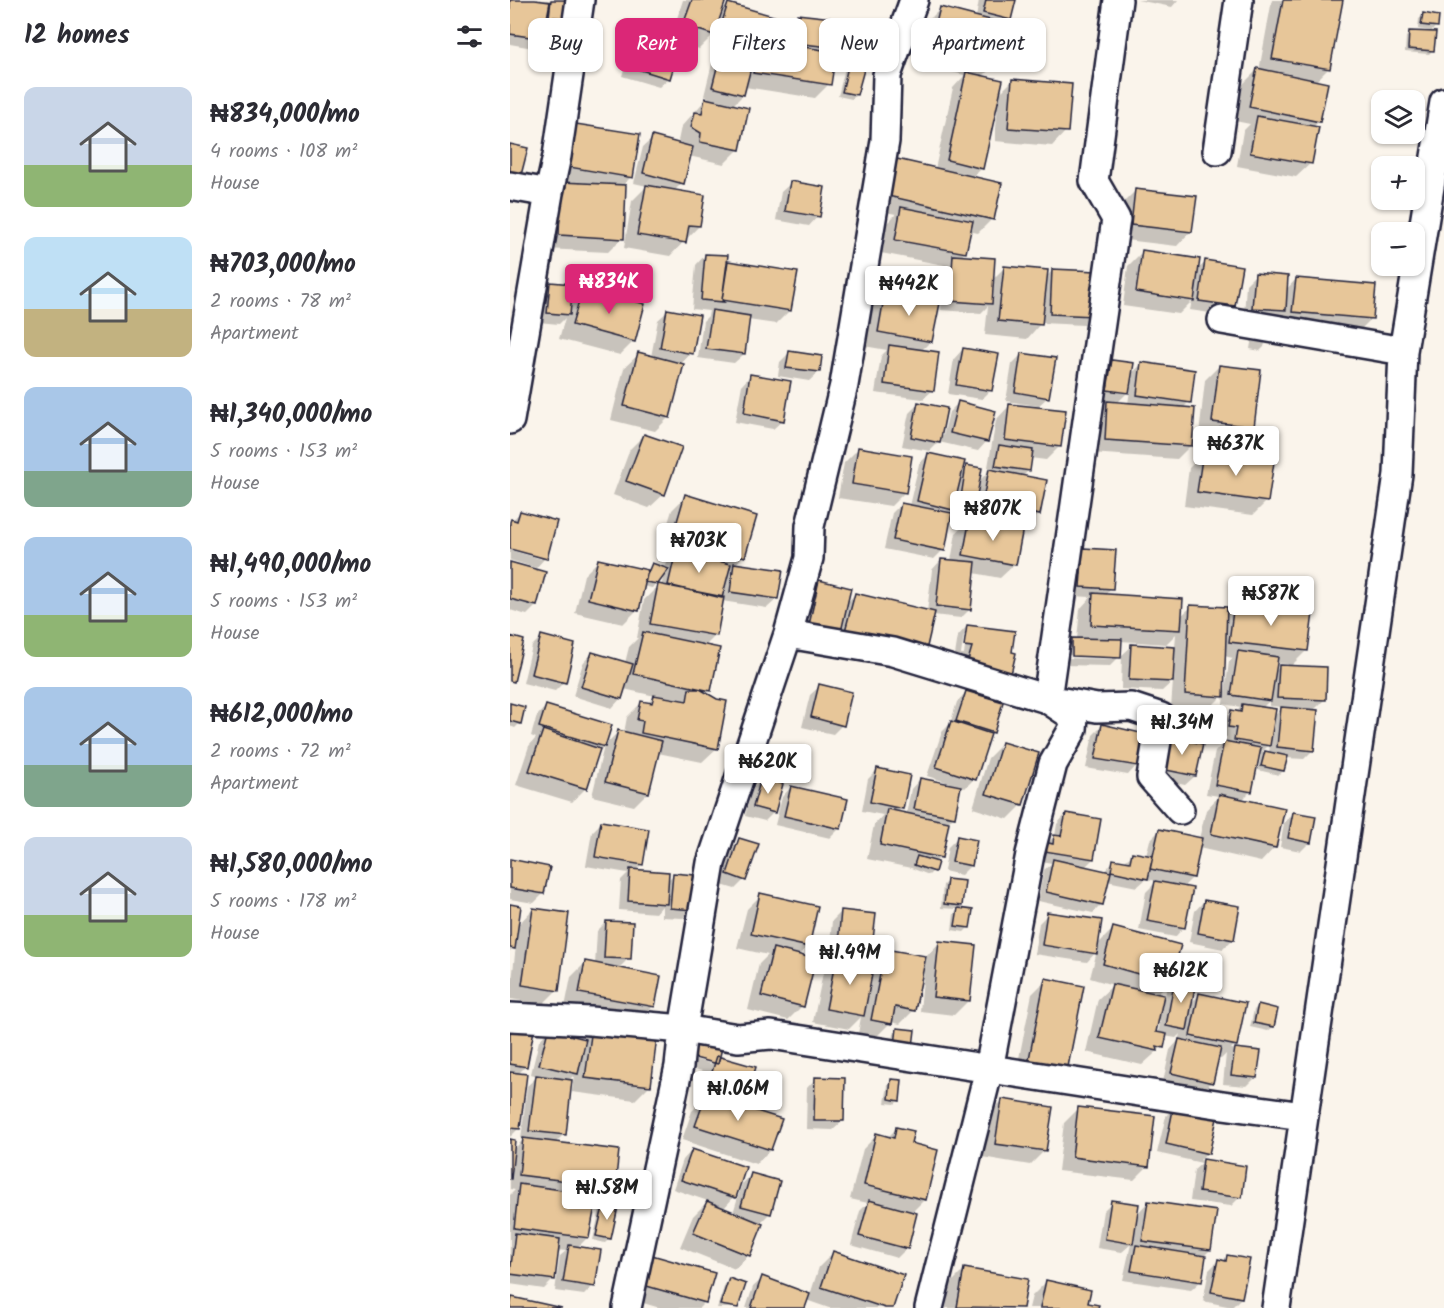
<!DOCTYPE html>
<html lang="en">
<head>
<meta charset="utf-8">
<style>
  body { margin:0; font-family:Kalam,sans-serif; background:#f7f7f7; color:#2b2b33; height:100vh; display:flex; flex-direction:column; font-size:22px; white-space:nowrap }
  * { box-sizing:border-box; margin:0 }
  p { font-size:20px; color:#7c7c81 }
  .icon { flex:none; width:33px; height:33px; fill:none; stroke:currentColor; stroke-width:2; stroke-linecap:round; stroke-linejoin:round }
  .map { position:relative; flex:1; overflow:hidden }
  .details { display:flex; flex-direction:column; background:#fff; width:510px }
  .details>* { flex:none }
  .top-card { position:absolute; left:18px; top:18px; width:570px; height:54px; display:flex; gap:12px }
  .controls { position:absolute; left:861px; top:90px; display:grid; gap:12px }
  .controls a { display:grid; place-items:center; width:54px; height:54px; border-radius:12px; background:#fff; box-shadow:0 2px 4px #0004; font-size:30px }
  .price { position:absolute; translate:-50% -51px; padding:0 14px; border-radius:6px; background:#fff; color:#222; font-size:20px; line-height:39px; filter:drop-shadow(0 2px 3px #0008) }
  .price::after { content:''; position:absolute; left:50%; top:36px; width:18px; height:14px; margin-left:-9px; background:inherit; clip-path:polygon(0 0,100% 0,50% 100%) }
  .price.on { background:#db2777; color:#fff }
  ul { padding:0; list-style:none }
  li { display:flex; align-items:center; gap:18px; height:150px; padding:0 24px }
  li span { display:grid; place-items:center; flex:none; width:168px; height:120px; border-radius:12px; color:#555 }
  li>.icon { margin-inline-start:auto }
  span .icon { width:72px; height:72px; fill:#fffc; stroke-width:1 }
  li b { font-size:26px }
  h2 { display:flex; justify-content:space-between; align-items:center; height:72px; padding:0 24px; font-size:26px }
  .chip { padding:0 21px; border-radius:12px; background:#fff; box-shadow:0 2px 4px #0004; font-size:21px; line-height:54px }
  .chip.on { background:#db2777; color:#fff }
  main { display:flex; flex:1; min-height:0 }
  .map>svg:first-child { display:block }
  .shadow { fill:#0003; fill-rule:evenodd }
  .building { fill:#e7c699; stroke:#22223b; stroke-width:1.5 }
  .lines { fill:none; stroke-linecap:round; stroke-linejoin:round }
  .minor-casing { stroke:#22223b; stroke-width:32 }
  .minor { stroke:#fff; stroke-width:27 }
</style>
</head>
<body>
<main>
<section class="details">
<h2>12 homes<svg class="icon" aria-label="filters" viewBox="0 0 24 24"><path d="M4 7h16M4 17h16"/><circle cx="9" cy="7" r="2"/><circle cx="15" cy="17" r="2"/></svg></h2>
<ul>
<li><span style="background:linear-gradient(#c9d6e8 65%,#8fb573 0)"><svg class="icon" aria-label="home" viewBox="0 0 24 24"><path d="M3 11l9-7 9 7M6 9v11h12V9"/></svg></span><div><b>₦834,000/mo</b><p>4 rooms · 108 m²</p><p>House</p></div></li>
<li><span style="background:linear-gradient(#bfe0f5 60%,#c2b280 0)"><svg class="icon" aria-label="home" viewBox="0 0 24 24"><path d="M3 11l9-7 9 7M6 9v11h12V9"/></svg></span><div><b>₦703,000/mo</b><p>2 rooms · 78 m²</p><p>Apartment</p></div></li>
<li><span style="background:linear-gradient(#a9c7e8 70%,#7fa58c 0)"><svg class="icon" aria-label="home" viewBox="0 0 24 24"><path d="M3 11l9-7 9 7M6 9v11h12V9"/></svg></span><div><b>₦1,340,000/mo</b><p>5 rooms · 153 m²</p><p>House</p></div></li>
<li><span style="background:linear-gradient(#a9c7e8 65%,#8fb573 0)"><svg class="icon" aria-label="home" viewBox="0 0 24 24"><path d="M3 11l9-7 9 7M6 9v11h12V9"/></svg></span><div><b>₦1,490,000/mo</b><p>5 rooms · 153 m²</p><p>House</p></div></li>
<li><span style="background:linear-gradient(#a9c7e8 65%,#7fa58c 0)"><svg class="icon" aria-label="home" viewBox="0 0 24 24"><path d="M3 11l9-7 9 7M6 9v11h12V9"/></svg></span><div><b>₦612,000/mo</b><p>2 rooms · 72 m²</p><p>Apartment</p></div></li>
<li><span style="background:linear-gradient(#c9d6e8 65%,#8fb573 0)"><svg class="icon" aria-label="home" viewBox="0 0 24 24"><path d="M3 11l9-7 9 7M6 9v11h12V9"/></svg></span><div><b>₦1,580,000/mo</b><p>5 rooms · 178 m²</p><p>House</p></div></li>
</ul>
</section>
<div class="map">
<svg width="934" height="1308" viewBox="0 0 934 1308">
  <rect width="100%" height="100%" fill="#faf4eb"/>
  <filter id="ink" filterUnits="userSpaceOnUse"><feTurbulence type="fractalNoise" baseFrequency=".0167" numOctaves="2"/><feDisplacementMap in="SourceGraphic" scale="12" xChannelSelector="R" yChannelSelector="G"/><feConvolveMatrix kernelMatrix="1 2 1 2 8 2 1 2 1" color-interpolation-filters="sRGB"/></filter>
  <g filter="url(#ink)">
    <path class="shadow" d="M0 0H58L57 18 52 22 35 21 32 38 23 48 0 44Z
      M173 0H215L211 12 218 4 265 46V53L273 55 275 53 278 25 288 15 337 48 327 58 323 57 319 84 305 98 235 87 233 95 222 106 237 109 228 150 214 164 179 156 172 183 164 191 189 226 160 256 114 248 122 201 137 186 124 183 133 147 143 138 174 145 168 141 171 127 198 97 194 96 203 59 213 48 200 44 203 35 189 49 170 42 159 78 149 87 112 76 123 41 132 32 160 40Z
      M469 0H504L500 19 494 25 484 65 472 77 488 95 503 80 556 131 542 146 485 141 488 103H486L472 168 462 178 482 219 468 233 459 231 455 253 450 257 482 280 494 268 535 278 542 271 583 316 574 325 531 323 517 339 475 335 478 306 471 313 431 310 434 265 371 253 377 223 386 214 365 210 373 175 388 161 425 169 443 88 455 75 419 67 421 57 409 54 416 23 430 9 466 18Z
      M627 0H668L662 7Z
      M762 0H831L819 68 805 82 809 121 803 127 801 163 786 177 727 166 733 131 740 124 725 121 733 84 747 70 749 71Z
      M914 15 926 26 922 31 908 29 909 19Z
      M900 32 923 50 919 54 895 52 896 37Z
      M35 41 51 55 47 59 30 57 31 45Z
      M339 64 346 95 342 99 328 96 335 68Z
      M67 125 121 177 112 186V238L98 252 35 249 53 139Z
      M281 183 308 216 299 226 266 220 271 192Z
      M625 191 681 231 667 246 607 239 611 205Z
      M632 252 687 270 696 262 724 306 714 315 680 310 682 301 669 314 613 306 618 266Z
      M195 255 215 266 219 262 280 310 266 324 238 320 234 354 224 363 188 358 193 321 198 316 199 311 182 309 186 265Z
      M745 275 776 290 786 279 861 319 847 333 769 326 770 314 765 319 734 317 736 284Z
      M40 284 60 302 73 289 124 341 110 355 49 339 55 318 49 324 28 322 31 293Z
      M376 294 421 341 411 351 423 390 413 399 365 393 371 356 377 350 354 346 361 308Z
      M158 311 181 353 170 365 159 417 145 431 101 420 114 368 129 354 141 357 148 320Z
      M757 335 754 347 750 351 740 349 742 337Z
      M453 349 481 390 472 399 438 394 444 359Z
      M280 352 309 372 299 381 268 376 270 362Z
      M512 354 538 397 527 407 528 406 496 401 502 364Z
      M603 362 620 375 632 364 679 402 673 408 681 445 667 459 581 453 584 417 600 401 589 399 593 371ZM620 390 618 404H606Z
      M709 366 743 426 738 431 754 450 744 461 757 501 743 515 674 506 679 468 693 454 700 455 702 437 689 435 695 380Z
      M241 375 273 420 263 429 225 422 232 385Z
      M448 403 477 441 468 451 429 442 420 451 392 446 399 413 408 404 430 435 433 436 439 412Z
      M500 405 550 446 536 460 520 458 518 471 512 477 528 514 514 528H512L505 564 490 578 464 573 460 609 451 618 423 615 414 650 290 634 300 591 309 582 336 604 345 594 417 612 422 570 431 560 441 561 446 533 462 518 457 517 454 521 439 518 433 550 424 559 374 549 382 513 391 504 399 506 409 464 418 455 450 473 457 467 468 482 477 473 486 420Z
      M134 435 154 494 139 508 103 495 120 449Z
      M348 449 395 492 381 506 328 498 334 463Z
      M176 496 233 556 225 565 267 599 257 608 212 601 205 636 194 647 200 690 196 694 207 748 192 762 148 753 138 792 124 806 82 796 94 746 108 732 114 733 117 717 131 703 137 704 145 696 114 689 111 698 102 708 63 696 73 663 82 653 115 663 119 647 128 638H127L134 600 148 586H151L155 572 142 588 133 586 127 610 113 624 65 613 74 575 88 561 137 572 143 564 155 570 157 562 165 554 150 549 162 510Z
      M11 512 35 558 26 568 0 560V550L31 559V556L0 547V522Z
      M574 549 601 588 595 595 671 616 681 607 715 613 724 604 796 651 780 667 815 699 803 711V750L794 759 776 758 773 771 769 775 748 770 751 755 748 754 740 792 732 800 765 847 751 862 689 848 683 877 672 888 674 927 665 937 629 930 636 892 647 881 636 879 627 887 597 881 592 904 583 913 528 901 534 870 542 863 520 859 545 836 547 824 556 814 583 859 574 868 594 872 604 860 614 862 623 854 636 856 640 840 649 831 689 839 696 810 709 796 696 794 705 752 714 742 716 743 717 737 710 736 712 721 722 712H726L731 707 713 704 714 694 698 710 661 708 663 681 652 691 611 689 612 655 622 646 665 648 666 634 656 644 610 641 609 657 600 666 553 665 554 648 563 639H567L570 609 581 597 562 596 564 559ZM554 655 603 656V659L554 658ZM714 656 723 658 719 662 715 691H712ZM765 663 778 664 777 667 770 666 764 672ZM759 701V706L773 707 764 716 753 707ZM760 744 759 753 752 752Z
      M0 564 26 606 17 615 0 610Z
      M457 626 503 632 449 673 453 656 445 655 448 636ZM454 635H457L454 654H451Z
      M31 637 54 682 45 691 13 683 22 646Z
      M310 686 332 725 323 734 292 727 300 695Z
      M456 692 483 732 479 736 464 779 455 788 449 787 444 816 438 822 431 857 424 863 423 871 419 875 401 868 357 859 364 825 373 815 352 811 358 779 367 770 392 808 387 813 396 815 401 789 410 779 436 784V782L417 776 432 732 440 724 447 702Z
      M0 704 10 723 5 728 0 726Z
      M36 706 100 726 94 747 87 753 76 788 62 802 6 785 19 746 26 738 21 736 27 716Z
      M592 726 627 765 618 775 576 768 583 735Z
      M492 744 527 754 512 805 498 819 463 808 478 758Z
      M649 747 685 776 675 785 642 778Z
      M252 780 264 812 255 821 235 816 242 789Z
      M281 787 330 828 320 838 265 825 272 797Z
      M784 813 800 842 791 851 770 847 774 823Z
      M92 822 138 830 131 865 125 871 157 881 163 875 182 909 173 918 152 917V906L146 913 109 910 111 880 118 873 76 866 82 832Z
      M448 837 461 865 451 875 434 871 438 847Z
      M230 839 234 880 225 889 208 884 221 849Z
      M0 861 33 894 24 903 0 899Z
      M438 881 450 905 446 909 431 908 433 885Z
      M251 895 306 907 297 947 288 956 292 1006 278 1020 238 1010 249 964 258 955 227 948 237 909Z
      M694 901 723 939 713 949 679 942 685 911Z
      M0 906 7 926 23 909 47 990 33 1004 0 999 6 945 0 951Z
      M448 910 458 928 454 932 442 930 444 914Z
      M332 911 361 948 352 957 319 954 322 921ZM320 942 355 946V949L320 945Z
      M538 914 587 945 604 928 669 946 657 987 666 979 680 1004 690 994 725 1045 721 1049 749 1052 746 1077 737 1086 713 1084 716 1054 711 1059 707 1058 702 1082 692 1091 653 1082 660 1050 668 1041 670 1034 666 1038 655 1036 652 1047 632 1065 576 1052 588 999 603 985 580 978 587 951 577 962 524 954 529 923ZM657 984 655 997 646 995ZM647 1021 650 1022 648 1034 645 1033Z
      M96 922 119 958 108 969 144 1006 129 1020 55 1007 61 977 75 963 85 965 87 931Z
      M429 943 458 1001 444 1015 410 1011 414 968 412 967 404 1010 390 1024 381 1022 366 1037 348 1034 351 1017 339 1029 303 1022 313 973 327 959 362 964 376 950 415 958Z
      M536 980 556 1071 505 1078 522 994Z
      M748 1006 763 1027 758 1031 740 1027 744 1010Z
      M0 1027 16 1066 8 1074 9 1128 0 1137Z
      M82 1029 139 1086 125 1100 62 1092 64 1075 58 1081 54 1134 45 1143 104 1186 90 1200H85L77 1238 67 1248 83 1286 74 1295 45 1291 50 1256 56 1251 47 1250 44 1279 34 1289 0 1284V1195L5 1190 0 1189V1141L3 1150 13 1140H11L17 1086 28 1076 21 1074 29 1041 38 1031 72 1039Z
      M388 1029 397 1051 381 1049 383 1034Z
      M175 1057 202 1064V1061L208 1058 234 1099 227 1106 260 1150 246 1164 172 1140 182 1111 194 1099 189 1097 196 1072 173 1066Z
      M306 1078 333 1121 323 1130 296 1129 297 1088Z
      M382 1081 389 1100 385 1104 375 1103 378 1085Z
      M492 1101 534 1151 520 1165 472 1157 478 1115Z
      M665 1106 698 1153 690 1160 734 1167 730 1197 721 1206 680 1201 684 1170 692 1163 647 1153 656 1116Z
      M568 1109 638 1166 624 1180 548 1171 554 1123Z
      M386 1129 399 1144 415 1199 401 1213 396 1249 387 1258 341 1245 350 1211 358 1203 340 1199 353 1149 367 1135 377 1138Z
      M182 1150 224 1197 213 1209 223 1213 232 1184 241 1175 259 1214 249 1224 239 1255 225 1269 170 1247 183 1216 198 1201 163 1189 173 1160Z
      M602 1202 626 1215 638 1202 700 1250 695 1255 691 1281 681 1290 613 1280 621 1244 612 1252 587 1248 593 1211Z
      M94 1205 107 1208 99 1239 95 1243 83 1240 90 1209Z
      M323 1253 381 1308H319L296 1300 293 1308H236L243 1287 253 1278 300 1295 309 1267Z
      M718 1257 731 1298 722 1307 693 1301 699 1270 708 1261H713Z
      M128 1270 203 1274 194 1303 189 1308H150L120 1299Z
      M454 1270 516 1281 511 1308H436L440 1284Z
      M220 1280 234 1285 226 1308H207L215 1284Z
      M536 1282 577 1304 587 1308H519L522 1296Z"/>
    <path class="building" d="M0 0H25L40 2 33 39 0 34Z
      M41 0H59L58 18 39 17Z
      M182 0H216L204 35 173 25Z
      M476 0H506L501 20 473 13Z
      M773 0H833L820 69 762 59Z
      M218 3 274 19 265 52 208 35Z
      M430 7 496 24 486 66 432 53 434 43 422 40Z
      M913 13 929 16 928 27 911 25Z
      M287 14 341 20 338 49 284 43Z
      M132 30 171 42 160 79 121 67Z
      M899 31 926 32 924 51 898 49Z
      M35 40 55 42 53 56 33 54Z
      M248 42 268 45 267 52 277 54 281 45 326 52 321 85 243 73Z
      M212 48 244 56 234 95 202 87Z
      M339 62 355 66 347 95 332 92Z
      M747 68 818 83 810 122 739 107Z
      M456 72 493 80 473 169 437 160Z
      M502 79 562 84 558 132 498 128Z
      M195 98 239 108 230 150 190 142 191 133 181 127 185 112 192 113Z
      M747 116 809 127 802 164 740 153Z
      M66 124 130 134 123 178 59 167Z
      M142 136 183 147 174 184 133 173Z
      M0 144 18 148 8 187 0 185Z
      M387 159 492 183 484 220 378 196Z
      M280 181 315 187 310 217 275 211Z
      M51 182 116 185 114 239 49 235Z
      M136 185 195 195 190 226 179 225 176 243 127 235Z
      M625 189 687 196 682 232 621 225Z
      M391 207 463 221 456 253 385 240Z
      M632 250 690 259 684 301 626 292Z
      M195 254 218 255 212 300 214 302 191 300Z
      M443 255 485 258 482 304 440 301Z
      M695 260 732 266 725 306 689 301Z
      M218 261 288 272 281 311 212 300Z
      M494 266 538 270 532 325 488 321Z
      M542 269 587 271 584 316 540 314Z
      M745 273 778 276 776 310 742 308Z
      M786 278 866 285 863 319 782 312Z
      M40 282 63 284 60 315 37 313Z
      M73 287 135 304 125 342 62 325Z
      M375 292 430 303 422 342 368 332Z
      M157 309 190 315 183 354 150 348Z
      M202 310 240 316 235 354 196 349Z
      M379 345 429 352 424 391 374 384Z
      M453 348 489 354 482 391 446 385Z
      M279 351 312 356 310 372 276 368Z
      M128 352 174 364 160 418 114 406Z
      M511 353 546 358 539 398 505 392Z
      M602 360 624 363 619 393 597 390Z
      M631 362 685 370 681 403 627 395Z
      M709 365 751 370 744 427 702 422Z
      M240 374 281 381 274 421 234 413Z
      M448 401 486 411 478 442 440 433Z
      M597 401 685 408 682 446 595 440Z
      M408 402 437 408 430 443 401 437Z
      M499 404 556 410 551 447 495 440Z
      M710 427 758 432 756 451 708 445Z
      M134 434 172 447 155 495 116 481Z
      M489 445 523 450 520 471 485 466Z
      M348 447 402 456 396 493 342 484Z
      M693 452 764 462 758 502 687 492Z
      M418 453 455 461 443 510 407 501Z
      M456 465 472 468 464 512 449 510Z
      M479 469 537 480 530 515 472 504Z
      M175 494 247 516 235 557 163 535Z
      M391 503 442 513 435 551 383 540Z
      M10 511 47 521 37 559 0 549V522L1 519 7 521Z
      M460 518 513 528 506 565 453 555Z
      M573 548 606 550 603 589 570 587Z
      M166 551 221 564 212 598 158 585Z
      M88 559 138 570 129 611 78 599Z
      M431 559 466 562 461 610 426 606Z
      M0 562 36 572 27 606 0 599Z
      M142 563 159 569 148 584 134 582Z
      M224 563 273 570 268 599 220 592Z
      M309 580 341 588 331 632 299 625Z
      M148 584 214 597 207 636 140 624Z
      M345 593 425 612 416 651 335 631Z
      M583 593 673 599 671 630 581 625Z
      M724 603 803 613 798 651 719 642Z
      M680 605 717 607 714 697 675 694Z
      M457 625 505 631 502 652 506 653 501 674 457 664 462 647 454 646Z
      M133 632 210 648 201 691 123 674Z
      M31 635 65 644 56 683 21 674Z
      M0 636 14 640 4 682 0 681Z
      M562 638 612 639 611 658 562 656Z
      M621 644 665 647 663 682 619 680Z
      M728 651 768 657 761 701 721 695Z
      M82 652 123 664 112 699 71 687Z
      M769 665 817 667 816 700 767 698Z
      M309 684 342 692 334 726 301 717Z
      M179 689H190L207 699 217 701 208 749 131 733 133 721 127 720 131 701 142 703 144 695 177 701Z
      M456 691 493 702 484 733 446 721Z
      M0 703 15 707 11 724 0 721Z
      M732 704 766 709 760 746 724 740 726 728 718 727 721 710 731 712Z
      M36 705 102 725 95 747 29 727Z
      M771 707 808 710 804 751 767 747Z
      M441 721 481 734 466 780 426 767Z
      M592 724 635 734 628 766 585 759Z
      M33 730 90 749 77 789 19 771Z
      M108 730 152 741 139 793 95 782Z
      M658 736 693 744 686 776 651 769Z
      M714 741 751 748 742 792 705 785Z
      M492 742 529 753 513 805 476 794Z
      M755 751 778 756 774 771 751 766Z
      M367 768 400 775 393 809 360 802Z
      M251 778 273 784 265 813 243 807Z
      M410 778 451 786 445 817 404 809Z
      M281 786 338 799 331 829 274 816Z
      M709 794 775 808 766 848 701 834Z
      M377 809 439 822 432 858 370 845Z
      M783 812 806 816 801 843 778 838Z
      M556 813 591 819 584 859 528 850 530 841 543 844 544 835 551 836Z
      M91 821 139 829 133 865 85 857Z
      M649 829 692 838 684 878 640 869Z
      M447 836 467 840 462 866 442 862Z
      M229 838 249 844 236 881 217 874Z
      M622 852 643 856 638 879 601 871 603 859 620 862Z
      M407 856 428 862 425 872 404 865Z
      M0 859 40 867 34 894 0 888Z
      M543 859 601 872 593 905 536 892Z
      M120 869 159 872 157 904 118 901Z
      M163 873 185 875 183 910 160 908Z
      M437 879 455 881 452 906 434 904Z
      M645 881 683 888 675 928 637 921Z
      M250 893 308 906 299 947 241 934Z
      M694 900 730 906 724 940 688 933Z
      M0 904 11 906 5 949 0 948Z
      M23 908 59 913 49 991 12 985Z
      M448 908 463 910 460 928 445 926Z
      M331 910 366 914 362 948 328 945Z
      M537 912 592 920 587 954 532 945Z
      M96 921 123 922 121 959 94 958Z
      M603 927 671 945 660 983 593 964Z
      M429 941 466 945 460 1001 423 997Z
      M263 948 306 959 294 1007 251 996Z
      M375 949 416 956 405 1011 385 1007 382 1024 361 1020Z
      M326 957 364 964 354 1016 316 1009Z
      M75 961 151 976 145 1007 69 993Z
      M535 978 574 986 557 1072 518 1064Z
      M665 978 686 981 677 1030 656 1026Z
      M602 984 654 995 646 1032 657 1034 654 1048 647 1046 648 1051 589 1038Z
      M689 993 736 1003 727 1046 680 1036Z
      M748 1004 768 1009 764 1027 744 1023Z
      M0 1026 24 1030 17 1067 0 1064Z
      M82 1028 147 1036 141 1086 75 1078Z
      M387 1028 405 1030 403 1047 385 1045Z
      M38 1030 76 1039 68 1074 29 1065Z
      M186 1038 213 1044 208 1064 181 1057Z
      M669 1039 711 1048 703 1083 661 1073Z
      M725 1048 751 1051 747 1078 721 1075Z
      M207 1056 246 1067 236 1100 197 1088Z
      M0 1072 17 1074 10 1129 0 1128Z
      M26 1075 62 1080 56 1135 19 1131Z
      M305 1077 335 1078 334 1121H304Z
      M381 1079 392 1080 390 1101 379 1099Z
      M196 1095 272 1119 261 1150 185 1126Z
      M492 1099 543 1107 536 1151 485 1144Z
      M664 1105 708 1114 699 1154 656 1144Z
      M568 1107 645 1116 639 1167 562 1157Z
      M386 1127 404 1131 401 1143 428 1150 416 1200 354 1185 366 1133 384 1138Z
      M13 1138 109 1150 105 1187 9 1175Z
      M0 1139 5 1140 1 1179H0Z
      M182 1149 236 1167 226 1198 171 1180Z
      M693 1159 736 1166 732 1198 689 1192Z
      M241 1173 270 1181 261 1214 231 1206Z
      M9 1184 87 1195 79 1238 4 1228Z
      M359 1200 407 1213 398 1249 349 1236Z
      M601 1200 629 1204 623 1244 595 1239Z
      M197 1201 253 1224 240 1256 183 1233Z
      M638 1201 707 1211 701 1250 632 1241Z
      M94 1203 108 1207 101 1239 86 1236Z
      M5 1233 50 1239 45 1280 0 1274Z
      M59 1245 91 1250 85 1287 53 1282Z
      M626 1245 696 1256 692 1282 621 1271Z
      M323 1251 394 1275 383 1308H375L311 1287Z
      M142 1255 205 1273 196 1303 133 1285Z
      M717 1255 740 1259 732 1298 701 1292 708 1259 716 1261Z
      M454 1268 518 1279 513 1308 447 1307Z
      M252 1276 300 1294 295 1308H241Z
      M219 1278 236 1284 228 1308 210 1305Z
      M536 1280 581 1290 578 1303 589 1305 588 1308H530Z
      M2 1297 52 1308H0Z"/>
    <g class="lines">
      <g class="minor-casing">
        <path id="minor" d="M707 151 729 0
          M0 186 39 193
          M712 320 893 351
          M0 420 39 193 47 156 70 0
          M278 634 383 652 537 699 587 708 621 707 651 717 641 777 670 810
          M0 1017 80 1021 173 1029 228 1038 261 1035 713 1105 793 1116
          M117 1308 169 1066 173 1029 201 863 278 634 299 558 300 526 334 385 375 141 377 75 404 0
          M419 1308 479 1069 520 854 543 764 563 729 564 717 537 699 606 219 584 181 608 0
          M766 1308 888 474 893 351 934 102"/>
      </g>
      <use href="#minor" class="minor"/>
    </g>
  </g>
</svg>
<div class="controls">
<a><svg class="icon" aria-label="layers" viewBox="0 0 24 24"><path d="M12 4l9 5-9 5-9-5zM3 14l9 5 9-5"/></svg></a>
<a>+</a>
<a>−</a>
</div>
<b class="price on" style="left:99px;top:315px">₦834K</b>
<b class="price" style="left:399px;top:317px">₦442K</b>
<b class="price" style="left:726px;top:477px">₦637K</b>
<b class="price" style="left:483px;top:542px">₦807K</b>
<b class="price" style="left:189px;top:574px">₦703K</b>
<b class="price" style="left:761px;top:627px">₦587K</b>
<b class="price" style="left:672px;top:756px">₦1.34M</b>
<b class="price" style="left:258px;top:795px">₦620K</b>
<b class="price" style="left:340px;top:986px">₦1.49M</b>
<b class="price" style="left:671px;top:1004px">₦612K</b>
<b class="price" style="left:228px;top:1122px">₦1.06M</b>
<b class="price" style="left:97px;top:1221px">₦1.58M</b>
<div class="top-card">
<a class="chip">Buy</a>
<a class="chip on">Rent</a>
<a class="chip">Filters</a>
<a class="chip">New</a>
<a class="chip">Apartment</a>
</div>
</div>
</main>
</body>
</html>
